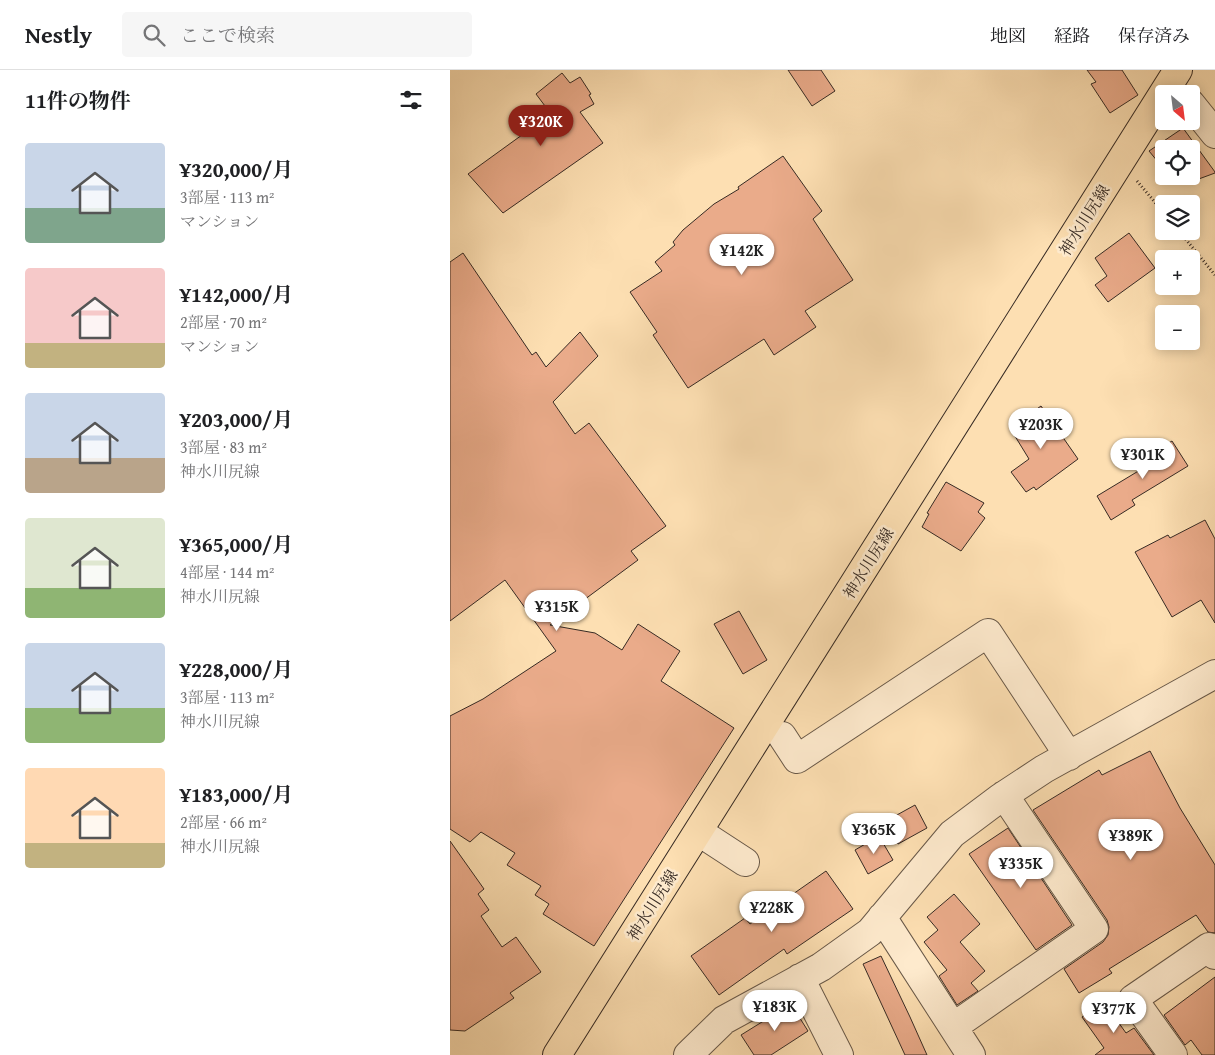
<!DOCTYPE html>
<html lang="ja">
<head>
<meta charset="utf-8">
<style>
  body { margin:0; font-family:"Gentium Book Plus","Noto Serif JP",serif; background:#f6f6f6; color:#202124; height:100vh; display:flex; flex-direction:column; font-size:19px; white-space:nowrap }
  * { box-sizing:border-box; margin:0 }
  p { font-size:16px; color:#757577 }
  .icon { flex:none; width:28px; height:28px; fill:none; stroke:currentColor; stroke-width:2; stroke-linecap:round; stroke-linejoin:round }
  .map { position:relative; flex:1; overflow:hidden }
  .side { display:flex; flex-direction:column; background:#fff; width:450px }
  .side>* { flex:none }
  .needle { width:32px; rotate:152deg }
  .buttons { position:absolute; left:705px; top:15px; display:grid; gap:10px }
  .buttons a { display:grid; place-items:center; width:45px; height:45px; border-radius:5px; background:#fff; box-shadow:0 2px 12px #0003; font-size:25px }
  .price { position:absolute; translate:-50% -42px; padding:0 11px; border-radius:18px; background:#fff; color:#222; font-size:16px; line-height:32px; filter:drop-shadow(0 1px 2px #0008) }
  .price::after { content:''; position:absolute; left:50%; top:30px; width:15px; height:11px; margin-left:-8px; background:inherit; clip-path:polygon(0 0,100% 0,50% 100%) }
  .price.on { background:#8f2418; color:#fff }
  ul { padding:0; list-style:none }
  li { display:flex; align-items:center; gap:15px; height:125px; padding:0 25px }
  li span { display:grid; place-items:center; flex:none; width:140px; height:100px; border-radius:5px; color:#555 }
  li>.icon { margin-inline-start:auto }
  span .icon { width:60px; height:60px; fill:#fffc; stroke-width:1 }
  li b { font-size:21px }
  h2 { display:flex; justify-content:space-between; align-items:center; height:60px; padding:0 25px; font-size:21px }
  header { display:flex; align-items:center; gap:30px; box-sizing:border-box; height:70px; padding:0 25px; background:#fff; border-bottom:1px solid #e0e0e0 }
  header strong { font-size:24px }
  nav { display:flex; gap:28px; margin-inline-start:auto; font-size:18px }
  .search { width:350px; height:45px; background:#f6f6f6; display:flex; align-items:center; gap:12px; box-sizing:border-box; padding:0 18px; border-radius:5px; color:#757577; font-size:19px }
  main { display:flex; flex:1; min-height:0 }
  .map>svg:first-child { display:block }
  .building { fill:#eaab8a; stroke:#372b24 }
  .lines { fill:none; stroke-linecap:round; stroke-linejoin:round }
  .minor-casing { stroke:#685848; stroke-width:30 }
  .major-casing { stroke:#372b24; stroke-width:30 }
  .path { stroke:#372b24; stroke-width:3; stroke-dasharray:1 2.5; stroke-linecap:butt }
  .minor { stroke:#feeacd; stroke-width:28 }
  .major { stroke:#fddfb2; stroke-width:28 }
  .labels { text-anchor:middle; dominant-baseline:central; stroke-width:5; stroke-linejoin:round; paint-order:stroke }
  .street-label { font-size:16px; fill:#372b24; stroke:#feeacd }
</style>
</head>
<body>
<header>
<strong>Nestly</strong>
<div class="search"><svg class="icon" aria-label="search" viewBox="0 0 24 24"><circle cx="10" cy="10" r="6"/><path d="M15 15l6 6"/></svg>ここで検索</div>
<nav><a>地図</a><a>経路</a><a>保存済み</a></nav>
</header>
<main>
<section class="side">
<h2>11件の物件<svg class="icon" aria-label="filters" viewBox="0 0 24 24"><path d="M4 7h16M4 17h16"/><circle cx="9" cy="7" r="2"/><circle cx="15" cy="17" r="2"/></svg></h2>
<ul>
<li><span style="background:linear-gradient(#c9d6e8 65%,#7fa58c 0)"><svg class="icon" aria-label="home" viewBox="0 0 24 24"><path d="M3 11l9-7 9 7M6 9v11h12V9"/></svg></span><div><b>¥320,000/月</b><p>3部屋 · 113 m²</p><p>マンション</p></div></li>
<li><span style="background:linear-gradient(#f6c9c9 75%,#c2b280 0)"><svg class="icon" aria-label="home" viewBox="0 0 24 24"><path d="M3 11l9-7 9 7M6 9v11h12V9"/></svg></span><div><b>¥142,000/月</b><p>2部屋 · 70 m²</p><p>マンション</p></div></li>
<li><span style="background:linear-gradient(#c9d6e8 65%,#b9a48a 0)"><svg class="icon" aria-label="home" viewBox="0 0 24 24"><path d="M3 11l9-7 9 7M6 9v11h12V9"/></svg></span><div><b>¥203,000/月</b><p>3部屋 · 83 m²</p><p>神水川尻線</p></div></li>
<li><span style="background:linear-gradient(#dfe7d0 70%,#8fb573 0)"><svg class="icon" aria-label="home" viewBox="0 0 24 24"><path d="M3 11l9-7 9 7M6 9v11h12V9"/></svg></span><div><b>¥365,000/月</b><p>4部屋 · 144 m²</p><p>神水川尻線</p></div></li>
<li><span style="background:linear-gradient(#c9d6e8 65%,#8fb573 0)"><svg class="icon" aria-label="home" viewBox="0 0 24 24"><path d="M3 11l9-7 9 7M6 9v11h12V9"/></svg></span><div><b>¥228,000/月</b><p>3部屋 · 113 m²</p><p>神水川尻線</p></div></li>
<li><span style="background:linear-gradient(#ffd9b3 75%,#c2b280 0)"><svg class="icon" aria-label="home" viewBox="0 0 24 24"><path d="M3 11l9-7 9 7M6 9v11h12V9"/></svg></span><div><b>¥183,000/月</b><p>2部屋 · 66 m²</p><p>神水川尻線</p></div></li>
</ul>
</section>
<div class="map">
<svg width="765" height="985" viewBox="0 0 765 985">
  <rect width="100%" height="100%" fill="#fddfb2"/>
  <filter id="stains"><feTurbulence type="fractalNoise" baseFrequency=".004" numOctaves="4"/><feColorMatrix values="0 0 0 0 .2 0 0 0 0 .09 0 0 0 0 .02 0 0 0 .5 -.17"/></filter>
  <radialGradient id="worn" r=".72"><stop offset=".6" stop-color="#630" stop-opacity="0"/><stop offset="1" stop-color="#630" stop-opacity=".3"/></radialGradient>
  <path class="building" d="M338 0H371L385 21 362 36Z
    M637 0H672L688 25 660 43 641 14 646 12Z
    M112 3 120 13 130 7 141 24 139 25 144 34 130 42 153 73 53 143 18 104 101 44 86 24Z
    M733 58 765 102V103L746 110 741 106V79H714L713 98 699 81Z
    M333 86 372 141 363 149 403 210 355 241 366 257 324 285 314 269 238 318 203 265 207 262 180 222 212 201 205 192 225 175 223 172 233 160 264 134 289 119 288 117Z
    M679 163 705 198 658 232 645 215 657 206 645 188Z
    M13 183 82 285 86 282 96 297 130 262 148 286 103 332 125 364 139 353 216 456 181 481 188 490 100 555 145 563 172 580 188 554 230 581 211 611 284 658 144 876 93 844 99 834 85 825 91 816 57 795 65 783 31 762 20 772 0 759V646L33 629 106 581 55 510 0 551V192Z
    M591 336 628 389 586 420 584 417 576 422 561 402 579 389 560 358Z
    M722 371 738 396 682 430 685 435 661 450 647 426 700 394 696 387Z
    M496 412 534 433 528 442 535 448 511 481 472 457 479 444 477 443Z
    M755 450 765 469V553L751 530 722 547 685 482 718 465 720 468Z
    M289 541 317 590 293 604 264 554Z
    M700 681 730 738 765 795V863L758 862 746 845 659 899 662 903 629 923 614 899 653 872 658 865 659 857 657 850 583 740 649 700 652 705Z
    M465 735 477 758 448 774 436 751Z
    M558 758 622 855 586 880 519 784Z
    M429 766 443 790 418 804 405 780Z
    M0 771 34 819 28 824 39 840 31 846 52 877 66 867 91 902 60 923 64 928 15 961 0 960Z
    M376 801 403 839 337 884 334 879 269 925 241 886 295 848 300 854Z
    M504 824 530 854 510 872 535 901 521 913 528 921 507 935 489 906 497 900 474 872 488 860 477 847Z
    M431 886 460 947 477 985H455L413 894Z
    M765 907V985H752L741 970 735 975 714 945Z
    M653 931 676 963 684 958 704 985H645L654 978 632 947Z
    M341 934 358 961 321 985H304L291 965Z"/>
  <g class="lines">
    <g class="minor-casing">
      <path id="minor" d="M741 34 765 64
        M332 666 347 689 538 563 619 686
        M249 762 295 792
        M432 847 521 985
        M350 908 389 985
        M503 957 644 859 554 725
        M238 985 274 950 371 897 420 862 502 764 550 728 594 699 765 604
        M723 985 683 929 759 877 765 885"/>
    </g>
    <g class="major-casing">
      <path id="major" d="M107 985 728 0"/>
    </g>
    <path class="path" d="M687 111 714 143
      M729 161 765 205"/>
    <use href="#minor" class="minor"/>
    <use href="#major" class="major"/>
  </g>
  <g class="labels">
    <g class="street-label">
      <text transform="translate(634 150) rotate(-58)">神水川尻線</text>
      <text transform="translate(418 493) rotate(-58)">神水川尻線</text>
      <text transform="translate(202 835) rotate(-58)">神水川尻線</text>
    </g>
  </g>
  <rect width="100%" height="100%" filter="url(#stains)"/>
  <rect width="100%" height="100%" fill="url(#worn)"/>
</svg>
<div class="buttons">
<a><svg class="needle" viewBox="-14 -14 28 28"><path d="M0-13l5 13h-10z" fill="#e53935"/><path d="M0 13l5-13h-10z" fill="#757577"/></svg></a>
<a><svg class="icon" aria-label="locate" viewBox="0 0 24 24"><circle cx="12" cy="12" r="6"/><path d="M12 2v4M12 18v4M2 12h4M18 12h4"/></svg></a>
<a><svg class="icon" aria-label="layers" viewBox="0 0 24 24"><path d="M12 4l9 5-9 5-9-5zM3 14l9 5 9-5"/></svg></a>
<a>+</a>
<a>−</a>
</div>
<b class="price on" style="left:91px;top:77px">¥320K</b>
<b class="price" style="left:292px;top:206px">¥142K</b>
<b class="price" style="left:591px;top:380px">¥203K</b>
<b class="price" style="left:693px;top:410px">¥301K</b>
<b class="price" style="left:107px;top:562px">¥315K</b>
<b class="price" style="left:424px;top:785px">¥365K</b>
<b class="price" style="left:681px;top:791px">¥389K</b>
<b class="price" style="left:571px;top:819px">¥335K</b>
<b class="price" style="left:322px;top:863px">¥228K</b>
<b class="price" style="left:325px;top:962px">¥183K</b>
<b class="price" style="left:664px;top:964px">¥377K</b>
</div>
</main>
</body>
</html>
